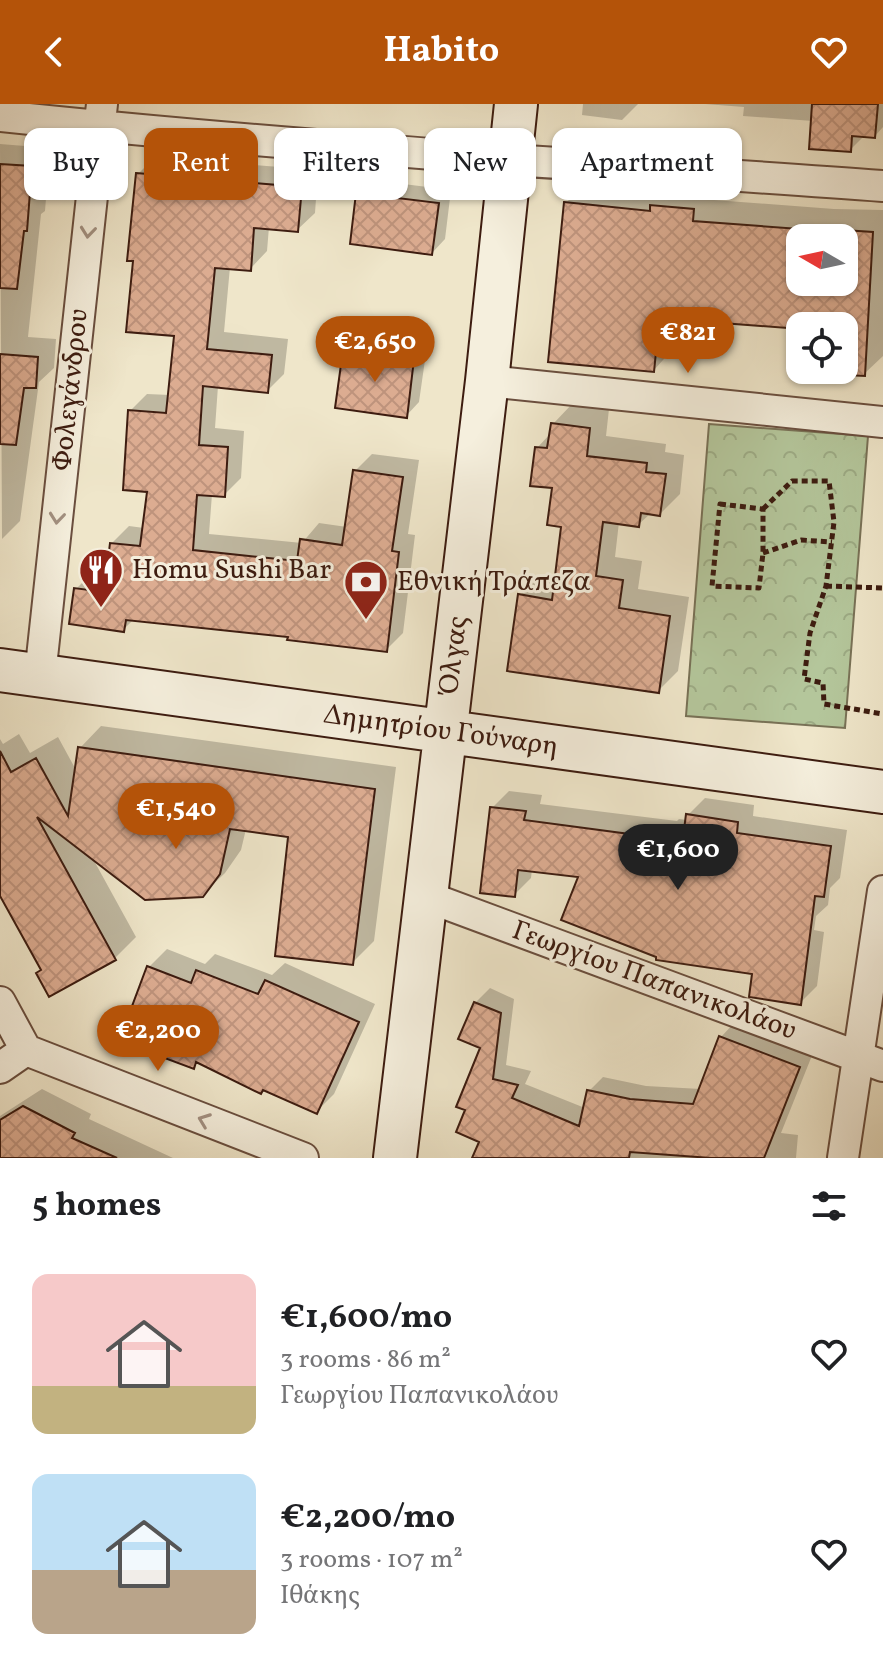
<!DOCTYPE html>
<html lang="en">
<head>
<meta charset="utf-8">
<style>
  body { margin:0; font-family:Vollkorn,serif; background:#f6f6f6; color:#202124; height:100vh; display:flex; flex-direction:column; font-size:30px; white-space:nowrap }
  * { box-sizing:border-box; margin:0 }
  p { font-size:26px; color:#757577 }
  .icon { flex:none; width:44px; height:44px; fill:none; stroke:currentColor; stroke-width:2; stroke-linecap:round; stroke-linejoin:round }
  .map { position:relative; height:1054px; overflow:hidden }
  .drawer { display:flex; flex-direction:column; background:#fff; flex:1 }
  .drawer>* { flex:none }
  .top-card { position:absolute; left:24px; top:24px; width:836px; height:72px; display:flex; gap:16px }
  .needle { width:52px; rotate:279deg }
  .buttons { position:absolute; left:786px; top:120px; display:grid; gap:16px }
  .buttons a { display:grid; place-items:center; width:72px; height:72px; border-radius:16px; background:#fff; box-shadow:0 2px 6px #0004; font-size:40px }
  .price { position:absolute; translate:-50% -68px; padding:0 18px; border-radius:28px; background:#b45309; color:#fff; font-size:26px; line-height:52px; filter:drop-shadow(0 2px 4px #0008) }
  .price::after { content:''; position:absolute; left:50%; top:48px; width:24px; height:18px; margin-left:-12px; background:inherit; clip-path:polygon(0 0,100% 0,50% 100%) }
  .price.selected { background:#222; color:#fff }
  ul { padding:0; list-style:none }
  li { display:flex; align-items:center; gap:24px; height:200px; padding:0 32px }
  li span { display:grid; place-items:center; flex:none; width:224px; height:160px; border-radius:16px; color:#555 }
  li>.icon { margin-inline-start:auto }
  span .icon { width:96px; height:96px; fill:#fffc; stroke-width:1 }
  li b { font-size:34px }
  h2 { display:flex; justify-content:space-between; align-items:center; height:96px; padding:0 32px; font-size:34px }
  .chip { padding:0 28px; border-radius:16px; background:#fff; box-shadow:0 2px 6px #0004; font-size:28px; line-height:72px }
  .chip.selected { background:#b45309; color:#fff }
  header { display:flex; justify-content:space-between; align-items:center; height:104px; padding:0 32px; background:#b45309; color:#fff; font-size:36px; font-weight:700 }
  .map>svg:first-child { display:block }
  .park { fill:url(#park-crowns); stroke:#787156; stroke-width:2 }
  .shadow { fill:#0003; fill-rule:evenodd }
  .building { fill:url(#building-cross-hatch); stroke:#3d1c10; stroke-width:2; fill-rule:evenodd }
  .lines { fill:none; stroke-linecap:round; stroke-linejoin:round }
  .street-casing { stroke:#6a4e3e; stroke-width:34 }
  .secondary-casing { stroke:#3d1c10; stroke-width:46 }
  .path { stroke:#3d1c10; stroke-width:5; stroke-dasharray:6 4; stroke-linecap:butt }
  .street { stroke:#f5efdd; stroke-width:30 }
  .secondary { stroke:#f5efdd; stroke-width:42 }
  .oneway { stroke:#a29081 }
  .labels { text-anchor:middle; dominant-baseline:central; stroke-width:6; stroke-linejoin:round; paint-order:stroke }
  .street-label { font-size:28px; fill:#3d1c10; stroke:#f5efdd }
  .poi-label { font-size:28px; fill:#3d1c10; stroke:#f5efdd; text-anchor:start }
</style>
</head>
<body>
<header><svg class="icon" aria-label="back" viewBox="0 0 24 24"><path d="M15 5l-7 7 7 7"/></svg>Habito<svg class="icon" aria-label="heart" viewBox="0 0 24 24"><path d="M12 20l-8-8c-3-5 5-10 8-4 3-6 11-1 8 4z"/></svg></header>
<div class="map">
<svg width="883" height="1054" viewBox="0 0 883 1054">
  <defs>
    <pattern id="park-crowns" width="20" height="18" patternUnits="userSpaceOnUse" patternTransform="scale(2)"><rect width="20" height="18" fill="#b4c69b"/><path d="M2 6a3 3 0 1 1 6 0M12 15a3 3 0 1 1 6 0" fill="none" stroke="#9caa84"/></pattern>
    <pattern id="building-cross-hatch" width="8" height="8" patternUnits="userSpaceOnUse" patternTransform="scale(2)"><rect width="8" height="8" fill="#dcac91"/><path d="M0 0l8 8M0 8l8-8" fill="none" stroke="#be937c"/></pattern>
  </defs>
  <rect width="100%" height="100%" fill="#efe6ca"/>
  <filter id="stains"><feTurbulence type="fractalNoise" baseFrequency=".0025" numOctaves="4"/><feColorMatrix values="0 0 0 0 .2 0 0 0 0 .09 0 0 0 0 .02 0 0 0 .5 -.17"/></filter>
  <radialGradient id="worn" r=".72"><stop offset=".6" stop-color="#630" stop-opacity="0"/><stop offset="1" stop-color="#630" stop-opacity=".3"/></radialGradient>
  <path class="park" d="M709 320 868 332 845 624 686 612Z"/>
  <path class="shadow" d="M583 0H638L622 16 582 11Z
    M705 0H883V23L875 32 865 31 850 46 813 17 743 12 744 3Z
    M0 40 50 44 45 107 41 110 28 233 56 235 54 264 39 278 20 417 2 435Z
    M155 53 318 66 315 109 297 126 269 123 267 147 250 165 230 163 224 228 288 235 284 270 267 287 218 282 215 324 244 327 241 374 224 391 212 390 209 430 302 439 319 419 347 423 355 367 372 350 419 356 408 430 415 431 403 529 386 546 290 531 134 515 123 526 76 485 93 468 108 470 111 440 129 422 144 424 149 386 130 307 147 290 170 291 176 230 135 156 138 70Z
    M372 76 451 86 445 135 432 149 358 90Z
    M587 77 668 86 674 80 715 84 714 96 834 105 883 106V252L864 270 807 266H844V222L800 223 692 205 690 226 654 266 566 99ZM800 134H844V178H800Z
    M359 233 427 242 419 298 406 312 345 247Z
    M572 300 609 305 606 332 666 340 665 348 684 351 680 390 660 410 651 409 639 420 619 418 615 453 642 457 638 485 689 493 678 567 658 587 520 491 539 472 557 474 563 421 554 383 537 344 551 329 553 320Z
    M101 622 396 663 374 837 352 859 290 732 246 725 241 746 225 769 202 791 92 753 136 833 115 854 43 865 0 789V635L3 640 19 630 30 649 58 633 76 666 80 644Z
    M509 687 542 691 540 700 677 717 679 715 687 716 688 711 705 694 754 701 753 712 847 726 840 774 830 784 828 801 816 812 814 826 824 828 817 882 800 899 754 869 581 772 532 765 531 774 514 791 492 704Z
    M167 845 205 860 215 850 272 871 285 859 375 900 334 990 316 1008 199 957 193 963 149 863Z
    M490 884 514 895 506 961 531 967 525 980 585 1004 589 987 603 973 646 982 701 985 721 933 735 918 813 949 781 1029 798 1031 796 1054H491L468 1004 482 943 475 899Z
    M42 985 91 1010 89 1015 173 1054H0V1012Z"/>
  <path class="building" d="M812 0H878L875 34 852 32 851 48 809 45Z
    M0 60 32 62 27 127H24L17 185 0 184Z
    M136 69 302 83 298 128 254 124 251 167 215 164 207 245 272 251 268 289 203 282 199 341 228 343 225 393 197 391 193 446 297 457 300 435 342 441 353 366 403 373 392 447 399 448 387 548 287 536 288 533 126 516 124 528 69 520 74 484 104 488 110 439 140 442 147 388 123 386 128 306 166 309 174 232 126 228 133 157H127Z
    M356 89 439 99 432 151 350 140Z
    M564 98 650 107V101L694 105 693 117 813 126V124L873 128 865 272 804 269 805 266H844V222H800V225L722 219 723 210 674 205 670 250 656 248 654 268 548 258ZM800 134H844V178H800Z
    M343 246 414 255 407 314 335 304Z
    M0 250 38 253 36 284H24L16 341 0 340Z
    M551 319 590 324 587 352 647 359 646 368 666 370 660 412 641 409 639 423 603 418 596 472 623 476 619 504 670 512 659 589 507 567 518 490 552 496 561 423 547 421 552 384 530 382 535 343 547 344Z
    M78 643 375 685 353 861 275 852 288 733 230 725 220 770 203 793 145 796 37 713 116 856 49 893 36 869 41 866 0 792V647L11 668 36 654 68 712Z
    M490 703 526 707 524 716 660 734V731L683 734 686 710 738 718 737 729 831 742 824 793 815 792 801 901 749 893 752 870 656 856V853L561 816 578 773 518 766 515 793 480 789Z
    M147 862 191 879 196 866 258 890 265 876 359 918 317 1010 263 986 261 990 196 958 194 965 119 937Z
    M474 898 501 909 493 975 518 981 512 994 579 1022 587 986 630 995 693 1000 719 932 800 963 764 1054H711L630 1048 629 1054H472L479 1038 456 1028 465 1006 456 1003 480 944 458 935Z
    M23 1002 75 1029 72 1034 117 1054H0V1016Z"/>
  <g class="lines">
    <g class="street-casing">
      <path id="street" d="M0 12C294 43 589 61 883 82
        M487 277 883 318
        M40 572 102 0
        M425 792 883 962
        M0 898 26 946 303 1054
        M0 964 26 946
        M843 1054 883 787"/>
    </g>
    <g class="secondary-casing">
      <path id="secondary" d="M0 566 883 688
        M395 1054 487 277 516 0"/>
    </g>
    <path class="path" d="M720 400 763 405V449L759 484 712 482Z
      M763 405 792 377H829L834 418 826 482 810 529 804 575 823 579 824 600 883 610
      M763 449 801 436 832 438
      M826 482 883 484"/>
    <use href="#street" class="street"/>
    <use href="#secondary" class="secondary"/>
  </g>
  <defs><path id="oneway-chevron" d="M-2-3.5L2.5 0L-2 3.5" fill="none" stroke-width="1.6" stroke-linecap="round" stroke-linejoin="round" transform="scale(2)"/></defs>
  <g class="oneway">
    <use href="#oneway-chevron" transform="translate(88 128) rotate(96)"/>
    <use href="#oneway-chevron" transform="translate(57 414) rotate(96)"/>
    <use href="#oneway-chevron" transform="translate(204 1016) rotate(-159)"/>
  </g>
  <defs>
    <g id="restaurant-pin" transform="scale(2.3)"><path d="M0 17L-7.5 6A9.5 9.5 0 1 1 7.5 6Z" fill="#8f2418" stroke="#f5efdd"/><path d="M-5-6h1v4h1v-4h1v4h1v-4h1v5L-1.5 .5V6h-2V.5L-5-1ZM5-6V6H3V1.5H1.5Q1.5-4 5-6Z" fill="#fff"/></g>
    <g id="bank-pin" transform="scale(2.3)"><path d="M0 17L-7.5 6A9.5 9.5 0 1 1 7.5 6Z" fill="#8f2418" stroke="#f5efdd"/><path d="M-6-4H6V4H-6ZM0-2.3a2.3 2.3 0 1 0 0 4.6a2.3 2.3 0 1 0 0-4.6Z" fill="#fff"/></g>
  </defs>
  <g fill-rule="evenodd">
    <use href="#restaurant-pin" x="101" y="466"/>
    <use href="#bank-pin" x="366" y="478"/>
  </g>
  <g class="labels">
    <g class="street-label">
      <text transform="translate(71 286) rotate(-84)">Φολεγάνδρου</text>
      <text transform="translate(454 551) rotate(-83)">Όλγας</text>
      <text transform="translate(441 627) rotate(8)">Δημητρίου Γούναρη</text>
      <text transform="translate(654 877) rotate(20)">Γεωργίου Παπανικολάου</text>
    </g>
    <g class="poi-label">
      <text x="132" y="466">Homu Sushi Bar</text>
      <text x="397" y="478">Εθνική Τράπεζα</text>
    </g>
  </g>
  <rect width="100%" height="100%" filter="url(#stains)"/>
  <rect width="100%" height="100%" fill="url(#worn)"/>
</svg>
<div class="buttons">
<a><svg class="needle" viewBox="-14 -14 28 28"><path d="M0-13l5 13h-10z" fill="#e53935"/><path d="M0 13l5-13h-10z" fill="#757577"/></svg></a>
<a><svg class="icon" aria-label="locate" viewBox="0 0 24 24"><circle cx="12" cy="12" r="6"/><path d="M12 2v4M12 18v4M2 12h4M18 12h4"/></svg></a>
</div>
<b class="price" style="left:688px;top:271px">€821</b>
<b class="price" style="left:375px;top:280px">€2,650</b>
<b class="price" style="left:176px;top:747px">€1,540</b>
<b class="price selected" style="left:678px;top:788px">€1,600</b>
<b class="price" style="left:158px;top:969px">€2,200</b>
<div class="top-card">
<a class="chip">Buy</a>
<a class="chip selected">Rent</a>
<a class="chip">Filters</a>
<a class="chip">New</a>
<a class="chip">Apartment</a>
</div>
</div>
<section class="drawer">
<h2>5 homes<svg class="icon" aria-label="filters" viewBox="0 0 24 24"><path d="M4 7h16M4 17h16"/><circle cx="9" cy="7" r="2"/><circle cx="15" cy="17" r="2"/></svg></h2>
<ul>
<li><span style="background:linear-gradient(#f6c9c9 70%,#c2b280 0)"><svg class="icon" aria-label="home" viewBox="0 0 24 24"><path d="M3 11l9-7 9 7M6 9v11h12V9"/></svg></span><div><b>€1,600/mo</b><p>3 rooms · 86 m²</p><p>Γεωργίου Παπανικολάου</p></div><svg class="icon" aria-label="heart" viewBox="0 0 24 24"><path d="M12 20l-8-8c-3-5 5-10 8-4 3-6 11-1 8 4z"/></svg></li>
<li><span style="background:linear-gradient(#bfe0f5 60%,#b9a48a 0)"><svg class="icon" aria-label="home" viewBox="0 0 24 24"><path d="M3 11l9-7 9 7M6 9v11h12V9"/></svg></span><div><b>€2,200/mo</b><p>3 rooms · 107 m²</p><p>Ιθάκης</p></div><svg class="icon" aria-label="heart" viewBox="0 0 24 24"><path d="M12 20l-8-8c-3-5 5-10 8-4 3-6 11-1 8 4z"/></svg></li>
</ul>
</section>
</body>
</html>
